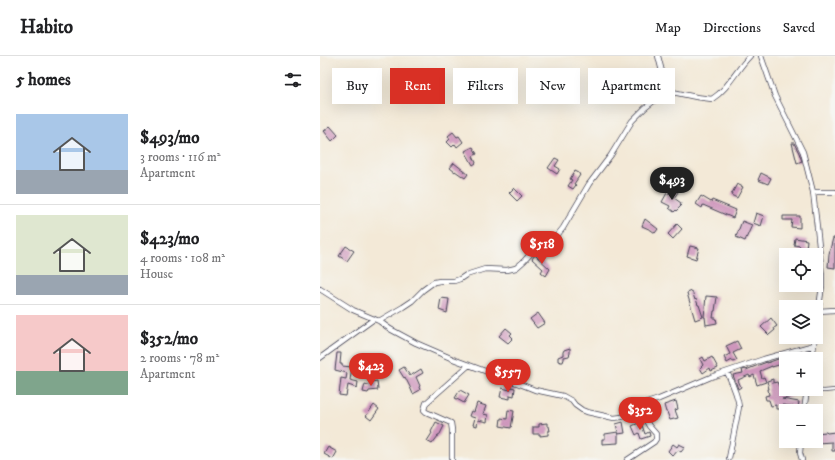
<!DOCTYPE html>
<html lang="en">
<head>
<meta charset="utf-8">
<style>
  body { margin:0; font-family:"IM FELL DW Pica",serif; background:#f6f6f6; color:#202124; height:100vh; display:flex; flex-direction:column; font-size:15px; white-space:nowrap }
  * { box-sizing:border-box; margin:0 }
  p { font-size:13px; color:#757577 }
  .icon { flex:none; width:22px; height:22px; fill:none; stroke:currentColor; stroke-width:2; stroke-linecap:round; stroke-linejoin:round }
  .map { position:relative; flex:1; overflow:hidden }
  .details { display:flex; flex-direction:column; background:#fff; width:320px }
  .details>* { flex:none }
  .banner { position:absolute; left:12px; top:12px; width:380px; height:36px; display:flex; gap:8px }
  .controls { position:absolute; left:459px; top:192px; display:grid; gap:8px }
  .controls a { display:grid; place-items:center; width:44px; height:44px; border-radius:0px; background:#fff; box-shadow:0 4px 16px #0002; font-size:20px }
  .price { position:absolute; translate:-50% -34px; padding:0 9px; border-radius:14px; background:#d93025; color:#fff; font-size:13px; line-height:26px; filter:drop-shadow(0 1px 2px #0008) }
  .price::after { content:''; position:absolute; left:50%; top:24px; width:12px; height:9px; margin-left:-6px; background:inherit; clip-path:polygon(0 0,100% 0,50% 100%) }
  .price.on { background:#222; color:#fff }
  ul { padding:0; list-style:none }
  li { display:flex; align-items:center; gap:12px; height:100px; padding:0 16px }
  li+li { border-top:1px solid #e0e0e0 }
  li span { display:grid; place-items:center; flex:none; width:112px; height:80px; border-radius:0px; color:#555 }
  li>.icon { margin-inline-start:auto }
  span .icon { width:48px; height:48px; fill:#fffc; stroke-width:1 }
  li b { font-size:17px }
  h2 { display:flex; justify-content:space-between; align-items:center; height:48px; padding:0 16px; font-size:17px }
  .chip { padding:0 14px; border-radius:0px; background:#fff; box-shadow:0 4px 16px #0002; font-size:14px; line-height:36px }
  .chip.on { background:#d93025; color:#fff }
  header { display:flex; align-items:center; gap:24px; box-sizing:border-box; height:56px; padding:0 20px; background:#fff; border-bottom:1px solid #e0e0e0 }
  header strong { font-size:19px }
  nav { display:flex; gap:22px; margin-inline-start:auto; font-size:14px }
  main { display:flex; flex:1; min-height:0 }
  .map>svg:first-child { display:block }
  .building { fill:#ce96bc }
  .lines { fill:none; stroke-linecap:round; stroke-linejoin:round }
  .lane-casing { stroke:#414052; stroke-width:4 }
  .street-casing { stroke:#414052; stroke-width:6 }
  .lane { stroke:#fff; stroke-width:2.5 }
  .street { stroke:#fff; stroke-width:4.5 }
</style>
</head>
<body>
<header>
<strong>Habito</strong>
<nav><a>Map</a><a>Directions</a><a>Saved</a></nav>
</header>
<main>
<section class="details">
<h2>5 homes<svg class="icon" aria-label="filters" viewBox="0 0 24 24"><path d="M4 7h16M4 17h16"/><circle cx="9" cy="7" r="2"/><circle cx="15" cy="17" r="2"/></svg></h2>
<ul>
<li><span style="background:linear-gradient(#a9c7e8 70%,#9aa5b1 0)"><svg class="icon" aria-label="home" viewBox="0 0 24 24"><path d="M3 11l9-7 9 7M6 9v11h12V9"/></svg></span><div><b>$493/mo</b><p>3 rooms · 116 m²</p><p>Apartment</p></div></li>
<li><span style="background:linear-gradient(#dfe7d0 75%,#9aa5b1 0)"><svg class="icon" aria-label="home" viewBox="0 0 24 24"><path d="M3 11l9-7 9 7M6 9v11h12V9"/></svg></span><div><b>$423/mo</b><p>4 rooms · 108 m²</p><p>House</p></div></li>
<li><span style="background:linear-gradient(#f6c9c9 70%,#7fa58c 0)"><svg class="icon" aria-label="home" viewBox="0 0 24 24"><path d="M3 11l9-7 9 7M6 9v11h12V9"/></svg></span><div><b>$352/mo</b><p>2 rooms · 78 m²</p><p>Apartment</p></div></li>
</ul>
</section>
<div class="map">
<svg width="515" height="404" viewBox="0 0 515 404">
  <rect width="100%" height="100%" fill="#f6f6f2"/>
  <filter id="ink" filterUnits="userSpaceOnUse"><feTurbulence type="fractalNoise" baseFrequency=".025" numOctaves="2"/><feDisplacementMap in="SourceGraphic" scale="8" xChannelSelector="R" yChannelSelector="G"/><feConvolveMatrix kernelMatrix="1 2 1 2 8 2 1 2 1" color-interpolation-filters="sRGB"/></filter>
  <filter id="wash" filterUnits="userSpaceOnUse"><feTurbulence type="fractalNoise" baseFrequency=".012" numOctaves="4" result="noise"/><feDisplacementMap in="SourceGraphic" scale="16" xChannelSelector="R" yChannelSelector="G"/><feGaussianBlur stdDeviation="0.9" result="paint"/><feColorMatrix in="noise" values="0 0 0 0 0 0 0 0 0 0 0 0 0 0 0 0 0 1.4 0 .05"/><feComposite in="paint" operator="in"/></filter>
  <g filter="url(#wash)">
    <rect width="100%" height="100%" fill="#f3e9d7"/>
    <g id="blocks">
      <path class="building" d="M10 70 18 79 12 85 4 75Z
        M133 76 137 81 139 80 143 86 137 91 135 88 132 91 127 86 130 83 128 80Z
        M472 87H474L479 97 482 105 477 107Z
        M153 91 157 98 153 100 156 107 153 109 145 95Z
        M235 102 239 104 235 110 240 113 237 118 228 112Z
        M134 107 148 118 145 122 135 115V116L130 112Z
        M255 115 259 117V118L260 119 254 128 256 129 253 133 248 130 252 124 250 123Z
        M441 117 451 122 448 128 438 124Z
        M417 128 423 131 417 142 411 139Z
        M194 132 202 140 197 145 189 137Z
        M353 132 358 136 354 142 361 147 360 149 361 150 356 155V154L354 156 349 152 350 150 342 146 347 137 348 138Z
        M381 140 391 146 392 144 416 154 413 162 383 149 382 152 376 148Z
        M436 157 444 160 441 170 433 167Z
        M463 160H480V172L471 171 472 164H463Z
        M325 163 338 173 335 177 331 174 322 170Z
        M422 165 432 169 425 185 416 181Z
        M357 168 362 173 353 183 348 178Z
        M475 182 487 184 486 193 490 194 489 199H477L480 190 474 189Z
        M513 182H515V212L508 211 509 198Z
        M26 190 34 195 27 205 19 200Z
        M370 190 379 192 376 203 367 200Z
        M215 199 230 213 226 220 221 216 223 213 212 203Z
        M372 235 375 244 376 243 378 249H379L383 261 375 264 367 237Z
        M386 240 397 241 395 255H394L393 262H396L397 267 386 269 385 261H384Z
        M121 242 129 243 127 257 119 254Z
        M218 257 225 267 217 272 210 263Z
        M451 262 457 270 454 272 455 274 449 279 441 271Z
        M186 272 192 277 190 279 193 282 188 287 179 280Z
        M417 285 421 293 413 297 417 304 413 306 412 304 407 307 404 301 410 298 406 290Z
        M250 292V297L249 300 244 301V303L243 306H241L238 305V301L243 299V296L244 294Z
        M17 297H21L20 308H22V310L32 311 30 324 38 326 37 332 28 329 26 340 19 339 21 322 26 323 27 317 15 314Z
        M383 301 385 305 392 301 398 312 391 315 390 312 383 317 380 312 383 309 380 303Z
        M461 302 462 308 452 311V310L440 315 442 322 444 321 446 326 437 329 434 319 430 321 429 319 418 324 421 331 418 333 413 319 423 317 422 314 426 313V314L436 310 447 306V307Z
        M84 311 90 320 101 313 103 317 96 321 100 330 99 331 100 334 93 338 90 331 85 321 84 322 79 314Z
        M453 323V327L457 326 460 332 464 333 463 338 474 336 475 340 462 343 479 346 478 351 462 349V353H456V349L451 350 449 344H446L445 340 449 339 448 333H449L447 325Z
        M57 325 58 334 49 335 48 337 43 336 45 328 52 330 51 326Z
        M191 331 195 332 194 340 190 339V343L180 341 182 332 190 334Z
        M140 334 149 339 144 347 135 342Z
        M356 345 358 353 355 354 358 362 350 364 347 356H346L344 349Z
        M157 347 166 350 163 358 168 359 167 366 158 364 157 370 153 369 155 362 149 360 151 355 154 356Z
        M54 349 59 353 51 364 46 360Z
        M188 354 194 355 191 372 180 370 181 362 187 363Z
        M116 366 124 370 119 380H118L112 388 107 385 112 377 111 376Z
        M303 366 305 377 298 378V376V387L282 388V383H285V378L298 376 296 368Z
        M321 366 325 378 329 376 330 380 321 383 319 377 316 379 312 370Z
        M227 367V370H229L230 375H228V379L220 380V378H213V371H219V368Z
        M506 376 507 377 515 376V395H512V386L497 387 496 377Z
        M353 388 357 391 359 388 365 391 361 396 358 394 353 400 348 395Z
        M8 391 17 396 13 403 4 398Z"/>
    </g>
  </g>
  <g filter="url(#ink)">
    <use href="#blocks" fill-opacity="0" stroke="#414052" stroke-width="1"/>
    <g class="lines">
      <g class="lane-casing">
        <path id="lane" d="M488 334 504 335 515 334"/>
      </g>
      <g class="street-casing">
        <path id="street" d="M338 0 347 35
          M441 0 455 40 483 96 493 136 497 171 502 220V230L496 272
          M493 136H515
          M0 233 33 254 59 265 70 273 96 287 133 303 205 330 215 334 243 340 252 345 255 349 262 354 267 356 294 362 302 361 318 350 339 343 391 321 444 303 494 289
          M498 255 515 254
          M59 265 83 251 92 245 103 234 114 226 120 225H134L140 223 146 219 165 213 187 214 196 212 204 205 215 193 227 187 235 182 243 172 269 128 291 99 312 65 325 52 345 36 348 35 376 41 392 43C409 32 416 14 430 0
          M0 302 54 263
          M492 303 495 281
          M407 316C412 327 418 339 419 351L409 402
          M484 355 487 333
          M481 385 480 397 482 404
          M132 404V374L131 367 106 356 104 354 106 347 149 309
          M307 404 334 386 336 383V378L329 370 318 350"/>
      </g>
      <use href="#lane" class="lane"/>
      <use href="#street" class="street"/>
    </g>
  </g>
</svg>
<div class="controls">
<a><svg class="icon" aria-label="locate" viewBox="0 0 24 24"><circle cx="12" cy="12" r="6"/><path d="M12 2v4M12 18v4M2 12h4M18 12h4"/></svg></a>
<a><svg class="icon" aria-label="layers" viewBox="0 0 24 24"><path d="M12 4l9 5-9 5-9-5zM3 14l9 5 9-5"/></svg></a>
<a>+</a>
<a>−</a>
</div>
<b class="price on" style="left:352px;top:145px">$493</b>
<b class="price" style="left:222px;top:209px">$518</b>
<b class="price" style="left:51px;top:331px">$423</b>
<b class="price" style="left:188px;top:337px">$557</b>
<b class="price" style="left:320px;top:375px">$352</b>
<div class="banner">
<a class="chip">Buy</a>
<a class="chip on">Rent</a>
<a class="chip">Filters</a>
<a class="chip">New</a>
<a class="chip">Apartment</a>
</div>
</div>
</main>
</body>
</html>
